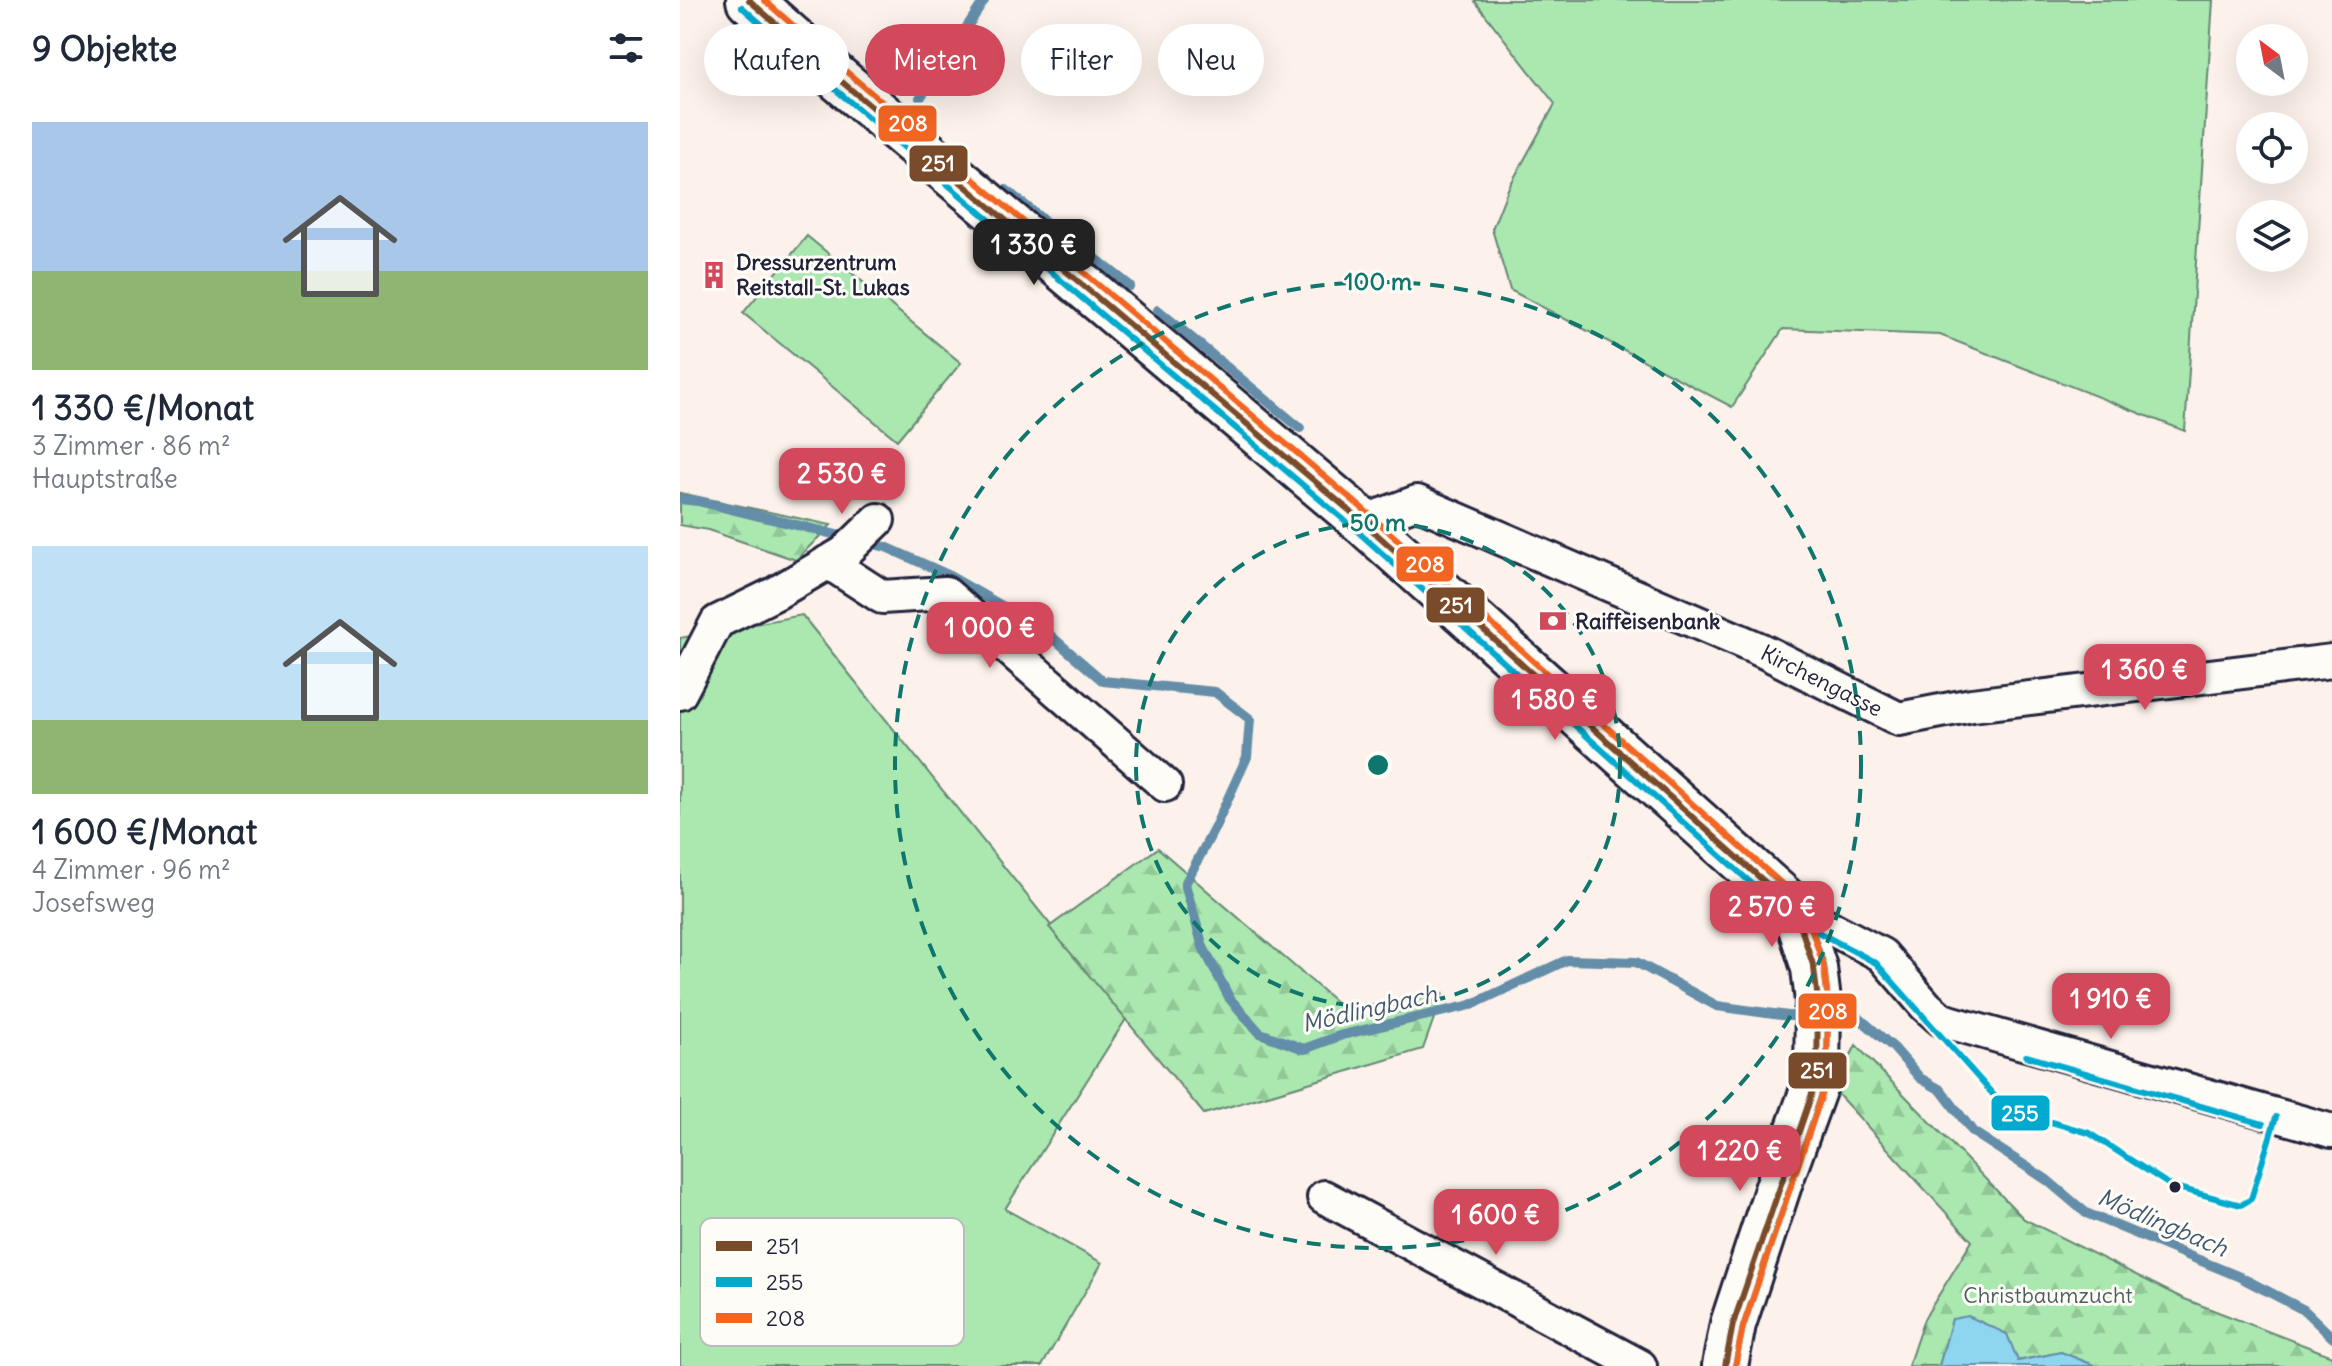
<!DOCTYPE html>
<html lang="de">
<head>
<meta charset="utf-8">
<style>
  body { margin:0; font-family:Delius,sans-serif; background:#f6f6f7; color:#1f2937; height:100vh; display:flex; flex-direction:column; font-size:30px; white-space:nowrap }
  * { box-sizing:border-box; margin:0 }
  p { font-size:26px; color:#747a83 }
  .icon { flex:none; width:44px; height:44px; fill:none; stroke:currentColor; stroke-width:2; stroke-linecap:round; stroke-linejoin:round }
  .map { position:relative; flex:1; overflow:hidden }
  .sheet { display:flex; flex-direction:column; background:#fff; width:680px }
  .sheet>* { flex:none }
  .banner { position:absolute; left:24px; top:24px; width:760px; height:72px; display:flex; gap:16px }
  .needle { width:52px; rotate:328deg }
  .tools { position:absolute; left:1556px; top:24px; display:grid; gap:16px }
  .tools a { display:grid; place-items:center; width:72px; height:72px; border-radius:50%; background:#fff; box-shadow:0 8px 32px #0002; font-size:40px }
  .price { position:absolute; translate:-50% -68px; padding:0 18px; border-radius:16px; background:#d1495b; color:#fff; font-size:26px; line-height:52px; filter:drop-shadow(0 2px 4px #0008) }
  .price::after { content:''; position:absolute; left:50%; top:48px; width:24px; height:18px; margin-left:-12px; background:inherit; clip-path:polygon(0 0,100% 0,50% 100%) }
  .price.active { background:#222; color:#fff }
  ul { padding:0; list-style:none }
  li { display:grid; align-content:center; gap:16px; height:424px; padding:0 32px }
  li span { display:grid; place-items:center; height:248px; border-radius:0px; color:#555 }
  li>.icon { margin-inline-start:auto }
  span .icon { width:144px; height:144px; fill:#fffc; stroke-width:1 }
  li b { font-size:34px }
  h2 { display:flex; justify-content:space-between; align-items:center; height:96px; padding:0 32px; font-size:34px }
  .tag { padding:0 28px; border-radius:36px; background:#fff; box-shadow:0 8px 32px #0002; font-size:28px; line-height:72px }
  .tag.active { background:#d1495b; color:#fff }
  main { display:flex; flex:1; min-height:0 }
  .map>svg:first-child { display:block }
  .grass { fill:#aae8af; stroke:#668575; stroke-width:2 }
  .forest { fill:url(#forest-firs); stroke:#668575; stroke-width:2 }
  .water { fill:#8ed5f0; stroke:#638da8; stroke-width:2 }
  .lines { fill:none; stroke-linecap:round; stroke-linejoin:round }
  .stream { stroke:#638da8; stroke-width:10 }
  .minor-casing { stroke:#22223b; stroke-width:38 }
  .secondary-casing { stroke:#22223b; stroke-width:50 }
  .minor { stroke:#fdfcf7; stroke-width:32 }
  .secondary { stroke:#fdfcf7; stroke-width:44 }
  .bus-1-casing { stroke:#fdfcf7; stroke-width:12 }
  .bus-2-casing { stroke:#fdfcf7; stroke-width:12 }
  .bus-3-casing { stroke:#fdfcf7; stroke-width:12 }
  .bus-1 { stroke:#7a4b2a; stroke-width:6 }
  .bus-2 { stroke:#00a9ce; stroke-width:6 }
  .bus-3 { stroke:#f26522; stroke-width:6 }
  .ring { fill:none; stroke:#0f766e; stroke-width:4; stroke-dasharray:14 10 }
  .bus-dot { fill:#22223b; stroke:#fdfcf7; stroke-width:3 }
  .labels { text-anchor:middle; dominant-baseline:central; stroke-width:6; stroke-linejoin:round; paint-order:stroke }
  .poi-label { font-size:22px; font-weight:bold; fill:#22223b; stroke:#fdfcf7; text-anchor:start }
  .street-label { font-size:22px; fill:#22223b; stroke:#fdfcf7 }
  .park-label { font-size:22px; fill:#4b5d5e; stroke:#fdfcf7 }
  .water-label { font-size:24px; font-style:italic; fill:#425871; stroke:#fdfcf7 }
  .key { fill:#fdfcf7; stroke:#bbbbbf; stroke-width:2 }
  .key-label { font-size:22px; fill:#22223b }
  .centre { fill:#0f766e; stroke:#fdfcf7; stroke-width:4 }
  .ring-label { font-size:24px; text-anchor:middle; font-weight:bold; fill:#0f766e; stroke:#fdfcf7; stroke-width:6; stroke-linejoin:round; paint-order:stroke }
  .line-badge { stroke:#fdfcf7; stroke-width:3 }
  .badge-label { font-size:22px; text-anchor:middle; font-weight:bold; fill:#fff }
</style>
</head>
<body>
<main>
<section class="sheet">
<h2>9 Objekte<svg class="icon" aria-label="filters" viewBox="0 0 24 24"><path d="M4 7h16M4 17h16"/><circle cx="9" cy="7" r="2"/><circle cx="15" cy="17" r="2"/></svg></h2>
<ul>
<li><span style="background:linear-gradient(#a9c7e8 60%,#8fb573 0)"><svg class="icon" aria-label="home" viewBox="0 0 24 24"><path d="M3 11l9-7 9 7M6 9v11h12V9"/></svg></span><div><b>1 330 €/Monat</b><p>3 Zimmer · 86 m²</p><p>Hauptstraße</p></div></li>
<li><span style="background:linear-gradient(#bfe0f5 70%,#8fb573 0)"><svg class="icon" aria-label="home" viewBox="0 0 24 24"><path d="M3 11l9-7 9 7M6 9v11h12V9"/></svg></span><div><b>1 600 €/Monat</b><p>4 Zimmer · 96 m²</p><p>Josefsweg</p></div></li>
</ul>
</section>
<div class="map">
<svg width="1652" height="1366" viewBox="0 0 1652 1366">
  <defs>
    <pattern id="forest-firs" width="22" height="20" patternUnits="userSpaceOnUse" patternTransform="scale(2)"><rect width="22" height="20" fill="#aae8af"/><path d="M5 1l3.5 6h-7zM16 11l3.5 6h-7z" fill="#92c797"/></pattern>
  </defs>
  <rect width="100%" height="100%" fill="#fcf2eb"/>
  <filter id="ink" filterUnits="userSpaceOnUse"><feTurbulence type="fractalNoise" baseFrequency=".0125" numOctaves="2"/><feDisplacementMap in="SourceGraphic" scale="16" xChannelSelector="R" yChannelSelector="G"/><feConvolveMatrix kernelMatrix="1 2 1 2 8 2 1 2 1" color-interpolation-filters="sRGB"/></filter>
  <g filter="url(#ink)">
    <path class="grass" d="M794 0H1533L1505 431 1260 335 1103 329 1052 407 830 290 812 229 828 189 875 104Z
      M127 236 281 363 217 440 63 313Z
      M122 615 446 1019 325 1209 422 1263 362 1366H0V638Z"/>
    <path class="forest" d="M0 493 151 525 116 560 28 530 0 525Z
      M478 848 665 1010 763 993 743 1049 524 1114 369 927Z
      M1176 1045 1344 1219 1502 1298 1652 1356V1366H1416L1381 1352 1337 1361 1272 1319 1259 1366H1228L1244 1319 1292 1241 1154 1090Z"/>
    <path class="water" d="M1288 1316 1327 1334 1338 1361 1381 1352 1416 1366H1259L1272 1319Z"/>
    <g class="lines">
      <path class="stream" d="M240 98 304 1
        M326 190 379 233
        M396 243 450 286
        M478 310 620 428
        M0 499 18 501 169 538
        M185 542 206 547 266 574 364 630 423 681 535 692 570 719 567 757 534 829 505 884 523 947 550 999 580 1033 624 1049 662 1035 791 1005 887 960 956 962 1037 1006 1108 1016H1129
        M1149 1016 1178 1017 1214 1048 1240 1078 1261 1090 1293 1132 1367 1180 1406 1213 1560 1277 1624 1310 1652 1337"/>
      <g class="minor-casing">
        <g id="minor">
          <path id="s1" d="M683 522 737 502 1081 650 1219 719 1292 705 1652 661"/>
          <path d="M148 562 202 597 265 593 485 785"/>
          <path d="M0 693 37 622 96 593 164 553 198 520"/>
          <path d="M1115 909 1202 955 1246 1006 1262 1020 1652 1131"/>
          <path d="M644 1197 960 1366"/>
        </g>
      </g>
      <g class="secondary-casing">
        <path id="secondary" d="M69 0 155 76 683 522 1115 909 1134 968 1138 1001 1137 1079 1101 1178 1053 1324 1045 1366"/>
      </g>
      <use href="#minor" class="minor"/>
      <use href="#secondary" class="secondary"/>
      <g class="bus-1-casing">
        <path id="bus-1" d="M69 0 155 76 683 522 1115 909 1134 968 1138 1001 1137 1079 1053 1324 1045 1366"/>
      </g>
      <g class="bus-2-casing">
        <path id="bus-2" d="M62 7 149 84 676 530 1108 916 1196 963 1326 1109 1409 1133 1491 1186 1561 1205 1571 1199 1596 1117
          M1346 1056 1583 1124
          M1055 1366 1063 1327 1147 1079 1148 1001 1144 965 1123 903 1087 871"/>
      </g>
      <g class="bus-3-casing">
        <path id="bus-3" d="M84 0 162 68 689 514 1123 903 1144 967 1148 1001 1147 1080 1063 1327 1055 1366"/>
      </g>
      <use href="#bus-1" class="bus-1"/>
      <use href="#bus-2" class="bus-2"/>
      <use href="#bus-3" class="bus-3"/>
    </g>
  </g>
  <g class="ring">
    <circle cx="698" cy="765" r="242"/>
    <circle cx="698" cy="765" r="483"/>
  </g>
  <defs>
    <g id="building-bare" transform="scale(2.16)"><path d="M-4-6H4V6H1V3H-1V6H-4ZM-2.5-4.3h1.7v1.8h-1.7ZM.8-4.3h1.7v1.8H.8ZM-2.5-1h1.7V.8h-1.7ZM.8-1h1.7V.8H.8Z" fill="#d1495b" stroke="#fdfcf7" stroke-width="2.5" paint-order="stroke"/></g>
    <g id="bank-bare" transform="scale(2.16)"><path d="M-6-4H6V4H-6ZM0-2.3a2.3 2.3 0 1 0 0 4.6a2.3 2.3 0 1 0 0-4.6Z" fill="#d1495b" stroke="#fdfcf7" stroke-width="2.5" paint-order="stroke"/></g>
  </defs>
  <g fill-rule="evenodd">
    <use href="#building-bare" x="34" y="275"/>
    <use href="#bank-bare" x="873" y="621"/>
  </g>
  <circle class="bus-dot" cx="1495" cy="1187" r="7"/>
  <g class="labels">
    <g class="poi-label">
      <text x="56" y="262">Dressurzentrum<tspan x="56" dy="25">Reitstall-St. Lukas</tspan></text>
      <text x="895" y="621">Raiffeisenbank</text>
    </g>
    <g class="street-label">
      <text stroke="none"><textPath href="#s1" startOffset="500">Kirchengasse</textPath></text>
    </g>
    <g class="park-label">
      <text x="1368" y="1295">Christbaumzucht</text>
    </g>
    <g class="water-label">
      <text transform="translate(689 1008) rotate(-13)">Mödlingbach</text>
      <text transform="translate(1483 1222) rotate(23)">Mödlingbach</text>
    </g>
  </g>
  <rect x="20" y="1218" width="264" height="128" rx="12" class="key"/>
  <rect x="36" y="1241" width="36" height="10" fill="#7a4b2a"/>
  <rect x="36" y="1277" width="36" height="10" fill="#00a9ce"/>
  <rect x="36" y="1313" width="36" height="10" fill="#f26522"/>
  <g class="key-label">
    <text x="86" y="1254">251</text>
    <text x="86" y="1290">255</text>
    <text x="86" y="1326">208</text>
  </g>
  <circle cx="698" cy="765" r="12" class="centre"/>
  <g class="ring-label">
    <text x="698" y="290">100 m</text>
    <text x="698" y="531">50 m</text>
  </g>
  <g class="line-badge">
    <rect x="197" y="104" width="61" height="39" rx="8" fill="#f26522"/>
    <rect x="228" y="144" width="61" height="39" rx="8" fill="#7a4b2a"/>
    <rect x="715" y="545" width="60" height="38" rx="8" fill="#f26522"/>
    <rect x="745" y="586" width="61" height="38" rx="8" fill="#7a4b2a"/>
    <rect x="1117" y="992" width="61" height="38" rx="8" fill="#f26522"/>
    <rect x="1107" y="1051" width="61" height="39" rx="8" fill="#7a4b2a"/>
    <rect x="1310" y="1094" width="61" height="38" rx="8" fill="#00a9ce"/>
  </g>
  <g class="badge-label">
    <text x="228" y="131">208</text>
    <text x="258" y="171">251</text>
    <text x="745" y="572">208</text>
    <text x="776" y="613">251</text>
    <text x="1148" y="1019">208</text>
    <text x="1137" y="1078">251</text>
    <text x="1340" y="1121">255</text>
  </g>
</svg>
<div class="tools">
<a><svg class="needle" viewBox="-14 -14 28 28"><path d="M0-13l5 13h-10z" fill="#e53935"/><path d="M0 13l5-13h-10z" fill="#747a83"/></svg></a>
<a><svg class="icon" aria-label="locate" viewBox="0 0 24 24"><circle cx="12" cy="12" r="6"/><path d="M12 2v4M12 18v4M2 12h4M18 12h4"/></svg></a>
<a><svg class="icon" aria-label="layers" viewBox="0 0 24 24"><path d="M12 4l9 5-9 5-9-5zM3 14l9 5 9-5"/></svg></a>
</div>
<b class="price active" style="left:354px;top:287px">1 330 €</b>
<b class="price" style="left:162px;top:516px">2 530 €</b>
<b class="price" style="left:310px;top:670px">1 000 €</b>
<b class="price" style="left:1465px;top:712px">1 360 €</b>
<b class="price" style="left:875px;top:742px">1 580 €</b>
<b class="price" style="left:1092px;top:949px">2 570 €</b>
<b class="price" style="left:1431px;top:1041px">1 910 €</b>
<b class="price" style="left:1060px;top:1193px">1 220 €</b>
<b class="price" style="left:816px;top:1257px">1 600 €</b>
<div class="banner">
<a class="tag">Kaufen</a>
<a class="tag active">Mieten</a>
<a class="tag">Filter</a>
<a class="tag">Neu</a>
</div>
</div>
</main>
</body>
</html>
